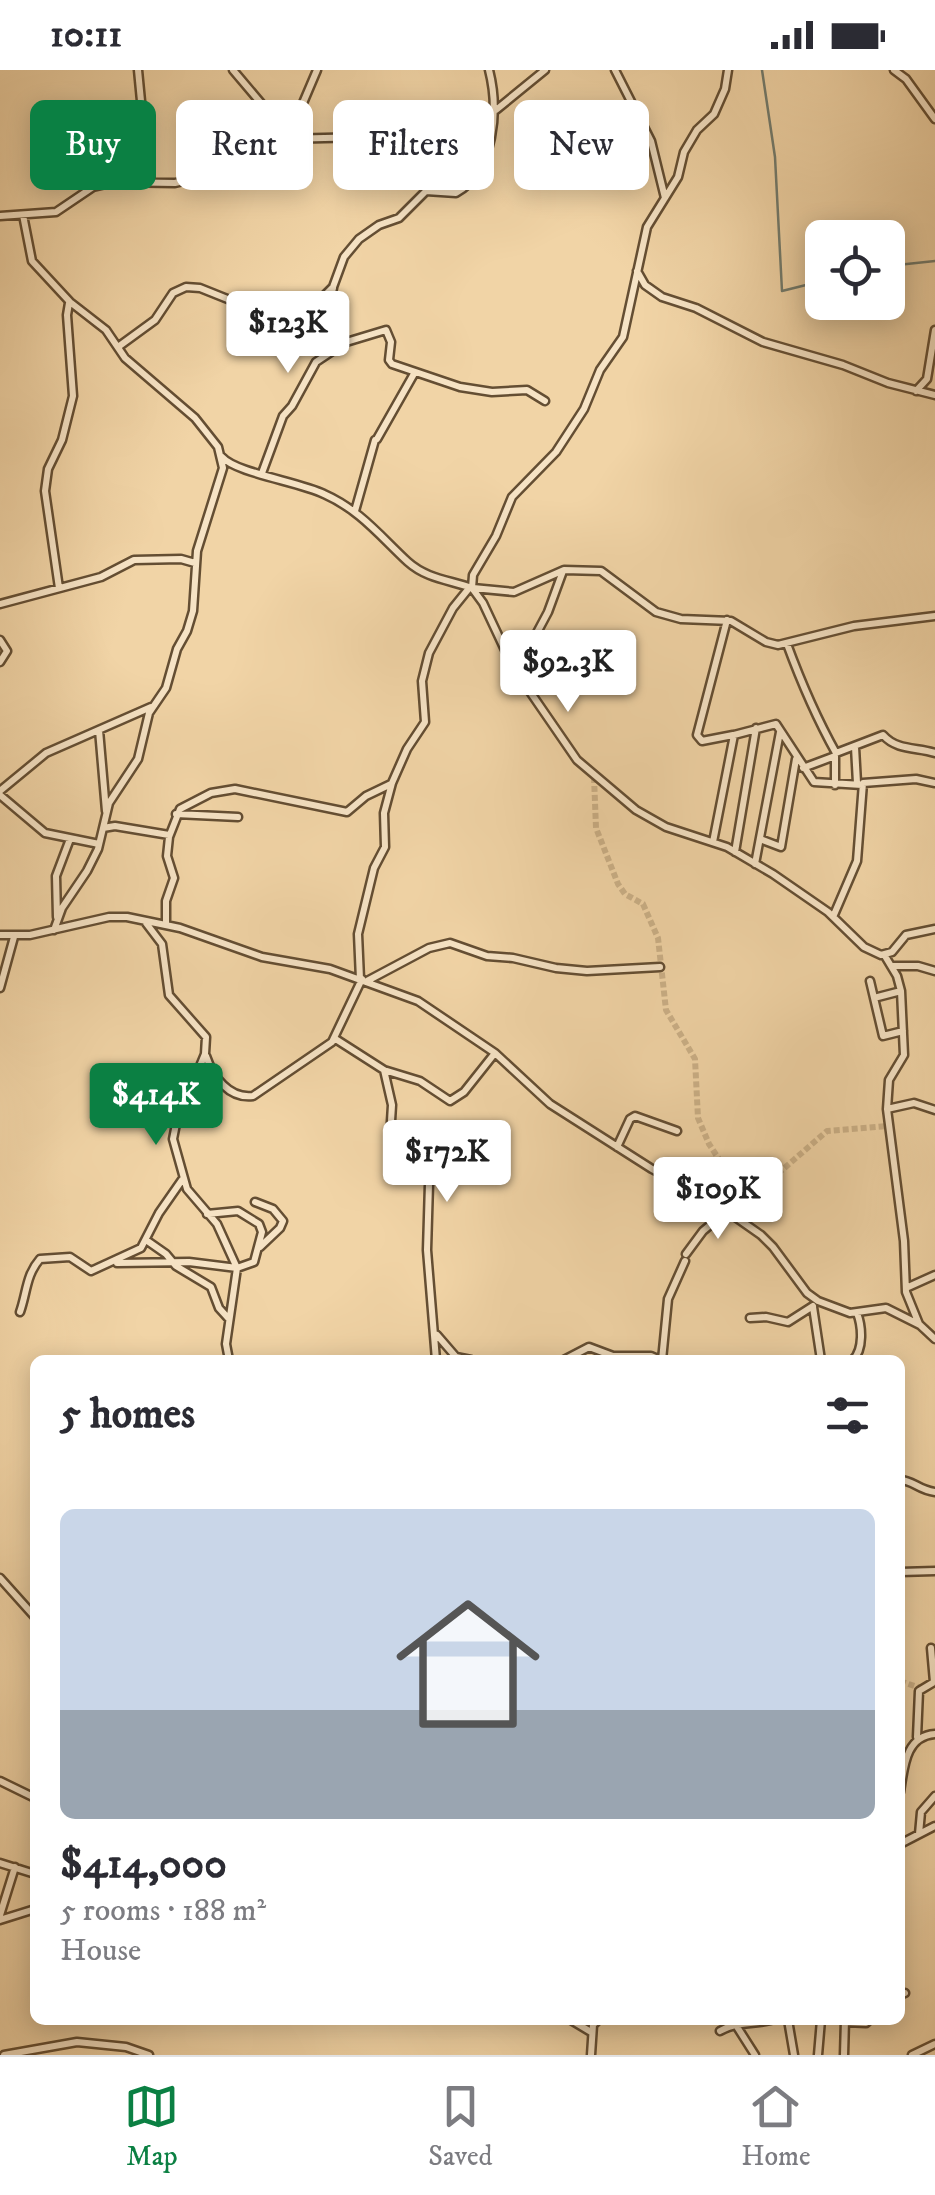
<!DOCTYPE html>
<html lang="en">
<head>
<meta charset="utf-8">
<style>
  body { margin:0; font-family:"IM FELL DW Pica",serif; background:#f7f7f7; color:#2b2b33; height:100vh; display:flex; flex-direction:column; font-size:38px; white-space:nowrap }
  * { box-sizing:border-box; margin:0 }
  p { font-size:32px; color:#7c7c81 }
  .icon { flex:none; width:55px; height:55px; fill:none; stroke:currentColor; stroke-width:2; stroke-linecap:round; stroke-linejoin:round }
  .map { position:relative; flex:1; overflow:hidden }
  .side { position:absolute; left:30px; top:1285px; width:875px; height:670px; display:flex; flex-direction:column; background:#fff; border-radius:15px; box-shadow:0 5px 25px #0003 }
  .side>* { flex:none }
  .banner { position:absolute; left:30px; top:30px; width:875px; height:90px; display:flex; gap:20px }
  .buttons { position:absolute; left:805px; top:150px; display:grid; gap:20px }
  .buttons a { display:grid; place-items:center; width:100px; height:100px; border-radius:15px; background:#fff; box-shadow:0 5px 25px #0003; font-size:50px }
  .price { position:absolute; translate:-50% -85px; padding:0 22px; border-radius:10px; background:#fff; color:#222; font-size:32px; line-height:65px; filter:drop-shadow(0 2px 5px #0008) }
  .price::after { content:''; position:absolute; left:50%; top:60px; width:30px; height:22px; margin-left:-15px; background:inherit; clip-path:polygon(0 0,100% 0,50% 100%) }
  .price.selected { background:#0b8043; color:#fff }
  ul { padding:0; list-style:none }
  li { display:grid; align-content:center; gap:20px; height:530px; padding:0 30px }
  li+li { border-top:2px solid #e1e1e2 }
  li span { display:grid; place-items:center; height:310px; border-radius:15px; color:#555 }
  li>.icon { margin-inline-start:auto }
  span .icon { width:180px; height:180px; fill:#fffc; stroke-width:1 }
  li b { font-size:42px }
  h2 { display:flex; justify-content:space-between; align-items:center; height:120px; padding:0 30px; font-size:42px }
  .pill { padding:0 35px; border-radius:15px; background:#fff; box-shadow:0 5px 25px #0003; font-size:35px; line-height:90px }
  .pill.selected { background:#0b8043; color:#fff }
  .status { display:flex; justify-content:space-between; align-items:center; height:70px; padding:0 50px; background:#fff; direction:ltr }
  .status svg { height:28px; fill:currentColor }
  .tabs { display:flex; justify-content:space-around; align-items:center; height:140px; border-top:2px solid #e1e1e2; background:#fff; font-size:28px; color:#7c7c81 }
  .tabs a { display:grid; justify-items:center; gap:5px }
  .tabs .selected { color:#0b8043 }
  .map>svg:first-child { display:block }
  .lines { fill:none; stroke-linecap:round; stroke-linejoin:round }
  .stream { stroke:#727b6d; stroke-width:2.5 }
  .minor-tunnel { stroke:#cbb087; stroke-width:6; stroke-dasharray:6 3; stroke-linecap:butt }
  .minor-casing { stroke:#644e33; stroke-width:11 }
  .minor { stroke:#f6e3c5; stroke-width:6 }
</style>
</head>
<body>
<div class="status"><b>10:11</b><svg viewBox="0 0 49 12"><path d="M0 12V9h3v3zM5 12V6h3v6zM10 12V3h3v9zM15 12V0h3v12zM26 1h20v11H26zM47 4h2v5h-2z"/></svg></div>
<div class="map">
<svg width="935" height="1985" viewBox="0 0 935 1985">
  <rect width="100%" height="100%" fill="#f1d4a6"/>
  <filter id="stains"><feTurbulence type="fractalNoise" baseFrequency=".002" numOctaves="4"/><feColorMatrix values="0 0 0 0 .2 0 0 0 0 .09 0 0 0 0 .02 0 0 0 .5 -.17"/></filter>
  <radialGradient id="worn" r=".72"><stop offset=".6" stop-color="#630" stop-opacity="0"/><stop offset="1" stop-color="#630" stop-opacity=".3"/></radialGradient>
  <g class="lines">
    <path class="stream" d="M762 0 775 87 782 221 822 211
      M888 196 935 191"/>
    <path class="minor-tunnel" d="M594 707 596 758 618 814 625 824 643 834 658 868 666 940 695 989 698 1048 709 1074 730 1106 746 1154
      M727 1141 766 1114 827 1061 889 1056
      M900 1611 920 1618"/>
    <g class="minor-casing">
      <path id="minor" d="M138 0 144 62 138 76 149 95 151 112
        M233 0 282 58 298 66
        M615 0 651 71 665 128
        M894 0 906 9 935 49
        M227 52 250 53 279 61
        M268 72 303 33 317 0
        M23 145 32 191 70 232 106 260 125 288 195 348 218 377 223 398 197 481 193 541 187 561 177 579 166 618 149 643 138 689 109 733 98 779 87 801 62 838 54 860
        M0 146 56 142 93 117 115 112 175 113 205 106 283 69 366 67 442 44 496 40 545 0
        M637 201 645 215 662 227 696 238 763 272 843 295 888 313 935 325
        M329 269 343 273 386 260 391 272 389 290 392 294 460 317 492 322 527 320 545 331
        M118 277 155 250 173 223 186 217 200 218 235 232 259 236 303 234 320 230 333 217 344 187 359 169 379 155 399 148 426 121 456 123C495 101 499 39 489 0
        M916 321 927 309 935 260
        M377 369 415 302
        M222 387C236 403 300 412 324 424 360 440 380 466 408 492 427 509 450 510 472 518L483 533 513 597 577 690 636 740 666 757 727 777 773 804 828 842 864 877 881 885 892 882 906 865 935 859
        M262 403 283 346 292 336 316 292 331 282 324 255 333 218
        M355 441 375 370
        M59 518 45 421 48 399 62 370 73 326 67 245 69 233
        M472 518 473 505 496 466 512 427 556 382 584 339 600 300 623 267 647 157 678 107 684 82 697 60 714 44 725 19 728 0
        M473 518 514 522 564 500 601 501 656 542 681 549 731 551 766 572 778 575 854 556 935 546
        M0 534 101 507 134 490 181 489 195 493
        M727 550 697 665 702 671 733 665
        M0 570 7 581 0 592
        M787 574C801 612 817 649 836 683L883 665C897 681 918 677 935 683
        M516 602 548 542 563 501
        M99 660 106 741
        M855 677 857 713
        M835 686V715
        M803 698 835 686
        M0 721 46 683 151 637
        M0 725 45 763 99 774
        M176 744 238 747
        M103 758 115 756 169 765
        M760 769 781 777 796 689
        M713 772 734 665 776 654 814 712 862 715
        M735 782 756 658
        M755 794 780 662
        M57 847 56 806 70 769
        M833 847 857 791 863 713 916 709 935 713
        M146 853 162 874 169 925 206 967 205 984 176 1054 173 1069 187 1119 217 1154 237 1198 226 1274 229 1290
        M166 854V831L174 808 167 786 169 767 180 739 211 723 235 719 347 742 366 726 391 714
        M0 865H30L109 847H127L180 858 262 887 330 899 418 931 495 983 550 1034 652 1099 714 1132 761 1165 773 1177 807 1223 818 1231 850 1243 886 1238 920 1255 935 1269
        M885 886 897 906 901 921 904 985 889 1010 887 1039 904 1171 906 1222 919 1254
        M893 896H918L935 901
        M360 909 358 864 374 798 385 777 384 743 392 713 407 679 425 652 422 611 429 583 453 538 470 517
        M367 911 429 878 450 873 487 886 513 888 556 898 587 901 660 897
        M870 911 883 966 903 961
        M0 918 14 867
        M874 928 901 921
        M334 968 384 1000 420 1011 450 1031 464 1022 495 983
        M206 986C213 1007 229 1029 253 1026L332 972 362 909
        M384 1000 392 1035 390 1067 415 1090 429 1114 427 1180 436 1290
        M887 1039 914 1033 935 1040
        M617 1077 630 1049 635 1046 677 1061
        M255 1132 273 1139 283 1151 280 1158 260 1177
        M146 1170 166 1184 176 1196 211 1217 219 1238 229 1249
        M686 1184 703 1161 727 1141
        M117 1193 189 1192 237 1198 254 1192 262 1162 259 1154 238 1141 207 1144
        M906 1218 935 1205
        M813 1237 821 1290
        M20 1242C27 1222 26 1205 40 1189L70 1187 91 1201 141 1178 159 1143 182 1110
        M750 1248 766 1247 788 1252 813 1236
        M437 1265 456 1287 471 1290
        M564 1290 589 1277 613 1286H651L660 1290
        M662 1290 668 1229 685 1191
        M853 1290C864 1279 862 1256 857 1243
        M900 1410C913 1410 918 1420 935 1422
        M900 1502 935 1501
        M0 1508 35 1547
        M931 1578 934 1612
        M917 1667 919 1621 934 1612
        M0 1711 35 1728
        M900 1722C904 1698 905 1666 935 1664
        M919 1764 921 1742 935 1726
        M900 1774 935 1756
        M0 1793 35 1804
        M0 1845 15 1797
        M0 1850 35 1839
        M900 1925 905 1923
        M571 1950 591 1962
        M788 1950 794 1985
        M734 1952 755 1985
        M845 1952 866 1953 869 1950
        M720 1961C737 1951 752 1955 771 1950
        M4 1985 77 1972 126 1977 149 1985
        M591 1985 593 1955 598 1950
        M818 1985 821 1950
        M844 1985 845 1950
        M912 1985 935 1974"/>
    </g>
    <use href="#minor" class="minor"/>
  </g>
  <rect width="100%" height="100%" filter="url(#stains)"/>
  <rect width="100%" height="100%" fill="url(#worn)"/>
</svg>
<div class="buttons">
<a><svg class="icon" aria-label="locate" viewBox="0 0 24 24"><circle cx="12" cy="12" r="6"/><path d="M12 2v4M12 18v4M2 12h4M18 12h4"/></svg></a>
</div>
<b class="price" style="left:288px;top:306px">$123K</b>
<b class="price" style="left:568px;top:645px">$92.3K</b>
<b class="price selected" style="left:156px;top:1078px">$414K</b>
<b class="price" style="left:447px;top:1135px">$172K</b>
<b class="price" style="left:718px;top:1172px">$109K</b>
<div class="banner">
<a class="pill selected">Buy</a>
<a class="pill">Rent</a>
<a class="pill">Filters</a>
<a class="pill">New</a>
</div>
<section class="side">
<h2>5 homes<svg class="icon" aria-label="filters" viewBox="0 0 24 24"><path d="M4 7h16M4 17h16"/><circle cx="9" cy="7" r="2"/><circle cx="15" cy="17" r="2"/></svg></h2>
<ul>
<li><span style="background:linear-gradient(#c9d6e8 65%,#9aa5b1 0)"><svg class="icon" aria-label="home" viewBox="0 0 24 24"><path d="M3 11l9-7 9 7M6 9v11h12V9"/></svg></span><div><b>$414,000</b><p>5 rooms · 188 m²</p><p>House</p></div></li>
</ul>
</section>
</div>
<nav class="tabs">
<a class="selected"><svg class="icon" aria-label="map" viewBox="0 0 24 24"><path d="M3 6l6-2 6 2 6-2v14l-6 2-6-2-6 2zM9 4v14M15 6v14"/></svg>Map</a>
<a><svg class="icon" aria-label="saved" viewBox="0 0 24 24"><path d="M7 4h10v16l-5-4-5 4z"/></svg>Saved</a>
<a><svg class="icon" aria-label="home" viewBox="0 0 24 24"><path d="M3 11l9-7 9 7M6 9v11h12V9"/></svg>Home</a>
</nav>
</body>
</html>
